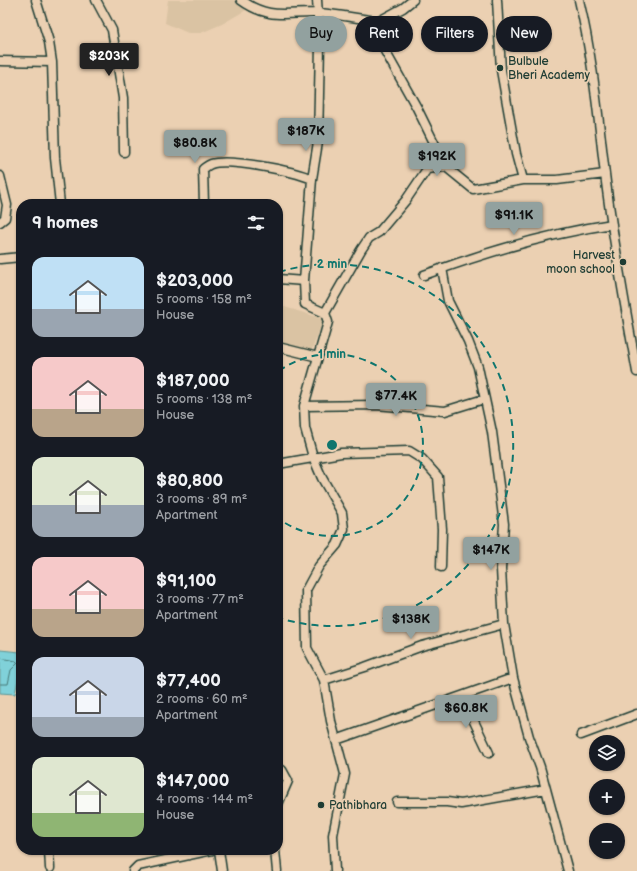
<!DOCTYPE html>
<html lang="en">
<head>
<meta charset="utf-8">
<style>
  body { margin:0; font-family:"Balsamiq Sans",sans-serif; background:#20242c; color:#f1f3f6; height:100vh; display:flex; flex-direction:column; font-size:15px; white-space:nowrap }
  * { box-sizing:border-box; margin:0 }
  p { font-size:13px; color:#9ea1a6 }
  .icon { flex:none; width:22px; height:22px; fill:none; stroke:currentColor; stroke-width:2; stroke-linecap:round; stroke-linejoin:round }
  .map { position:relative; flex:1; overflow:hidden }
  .drawer { position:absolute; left:16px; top:199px; width:267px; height:656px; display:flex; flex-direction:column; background:#171b24; border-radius:16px; box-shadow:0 1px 3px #0004 }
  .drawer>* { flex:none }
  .banner { position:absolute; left:295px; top:16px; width:282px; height:36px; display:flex; gap:8px }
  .tools { position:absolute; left:589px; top:735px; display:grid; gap:8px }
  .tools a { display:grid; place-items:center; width:36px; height:36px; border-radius:50%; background:#171b24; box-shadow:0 1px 3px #0004; font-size:20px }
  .price { position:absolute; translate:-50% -34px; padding:0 9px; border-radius:4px; background:#92a19f; color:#111; font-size:13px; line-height:26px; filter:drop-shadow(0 1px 2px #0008) }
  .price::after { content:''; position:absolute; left:50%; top:24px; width:12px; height:9px; margin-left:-6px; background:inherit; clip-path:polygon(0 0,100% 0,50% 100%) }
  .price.selected { background:#222; color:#fff }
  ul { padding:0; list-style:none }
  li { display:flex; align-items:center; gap:12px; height:100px; padding:0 16px }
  li span { display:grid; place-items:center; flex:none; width:112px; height:80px; border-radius:12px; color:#555 }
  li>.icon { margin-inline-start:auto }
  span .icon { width:48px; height:48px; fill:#fffc; stroke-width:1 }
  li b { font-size:17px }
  h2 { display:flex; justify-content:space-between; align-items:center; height:48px; padding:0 16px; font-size:17px }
  .tag { padding:0 14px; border-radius:18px; background:#171b24; box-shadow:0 1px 3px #0004; font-size:14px; line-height:36px }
  .tag.selected { background:#92a19f; color:#111 }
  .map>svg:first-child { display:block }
  .built { fill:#dac3a3 }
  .water { fill:#80d1d9; stroke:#599697 }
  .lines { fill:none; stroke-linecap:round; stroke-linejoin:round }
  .shore { stroke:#467876; stroke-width:1 }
  .minor-casing { stroke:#1f3d34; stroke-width:11 }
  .minor { stroke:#ebd0b2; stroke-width:8 }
  .ring { fill:none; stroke:#0f766e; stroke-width:2; stroke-dasharray:7 5 }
  .poi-dot { fill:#1f3d34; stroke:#ebd0b2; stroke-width:1.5 }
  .labels { text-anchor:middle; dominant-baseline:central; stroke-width:3.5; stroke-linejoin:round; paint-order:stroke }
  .poi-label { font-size:12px; fill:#1f3d34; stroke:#ebd0b2; text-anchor:start }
  .centre { fill:#0f766e; stroke:#ebd0b2; stroke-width:2 }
  .ring-label { font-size:12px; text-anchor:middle; font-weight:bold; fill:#0f766e; stroke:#ebd0b2; stroke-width:3.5; stroke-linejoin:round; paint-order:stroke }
</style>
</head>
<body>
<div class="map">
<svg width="637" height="871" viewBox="0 0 637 871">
  <rect width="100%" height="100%" fill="#ebd0b2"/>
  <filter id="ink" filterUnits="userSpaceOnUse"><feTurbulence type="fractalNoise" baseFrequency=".025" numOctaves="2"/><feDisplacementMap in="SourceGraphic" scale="8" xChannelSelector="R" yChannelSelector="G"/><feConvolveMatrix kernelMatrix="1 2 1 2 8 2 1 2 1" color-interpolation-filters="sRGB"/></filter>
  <g filter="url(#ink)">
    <path class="built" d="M168 0H234L246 10 222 24 201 33H188L165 23Z
      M278 305 324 319 311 352 278 344Z"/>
    <path class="water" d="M0 650 20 652V670L15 694 0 693Z"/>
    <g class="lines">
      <path class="shore" d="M0 658 16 661 18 663 11 670 8 684H0"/>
      <g class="minor-casing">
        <path id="minor" d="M96 0 112 30 123 98 124 152
          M241 0C270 21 287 12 318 13 338 14 359 19 379 21L385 51 417 108 446 167
          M317 0 320 45 318 142 312 179 304 281 305 304 325 313 328 322 304 406 305 428 313 457 322 478 342 513 344 529 337 545 319 566 306 590 307 648 324 680 331 721 345 774 333 835 335 871
          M497 0 501 70 516 154 523 180
          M579 0C593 58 598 116 605 174 613 241 625 306 637 372
          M379 21 403 8 413 0
          M0 61 52 62 49 42 36 0
          M52 62 55 158 60 204
          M0 176 7 205 5 218 0 222
          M204 204 203 169C206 167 208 165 211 164 229 158 294 171 312 179
          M0 259 21 257
          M442 268 448 301 468 341 478 367 492 432 504 524 501 569 504 624 513 678 529 737 540 767 568 871
          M424 275C486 252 546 234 612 224
          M278 279 304 281
          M325 313 361 250 369 238 379 232 406 200 427 169 446 167 473 189 523 180H557L605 174
          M278 347 318 357
          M304 406 376 405 445 411 484 399
          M278 464 341 453 409 451 422 459 438 477 442 529 441 567
          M324 680 365 667 422 646 504 624
          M462 696 489 753
          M581 735 637 714
          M336 740 513 678
          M278 770H282L288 781 278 804
          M397 802H447L461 804 546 789
          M49 850 50 868
          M219 850 222 871
          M275 850 277 871
          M133 871 138 866 212 850"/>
      </g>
      <use href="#minor" class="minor"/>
    </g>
  </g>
  <g class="ring">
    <path d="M279 371A91 91 0 1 1 279 519"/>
    <path d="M279 272A181 181 0 1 1 279 618"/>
  </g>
  <g class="poi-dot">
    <circle cx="500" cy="68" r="4"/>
    <circle cx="623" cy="262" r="4"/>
    <circle cx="321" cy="805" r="4"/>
  </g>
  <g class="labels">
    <g class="poi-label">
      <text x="508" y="61">Bulbule<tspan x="508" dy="14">Bheri Academy</tspan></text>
      <text x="615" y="255" text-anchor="end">Harvest<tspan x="615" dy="14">moon school</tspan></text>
      <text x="329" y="805">Pathibhara</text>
    </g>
  </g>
  <circle cx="332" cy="445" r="6" class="centre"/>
  <g class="ring-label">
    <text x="332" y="268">2 min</text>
    <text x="332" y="358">1 min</text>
  </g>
</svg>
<div class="tools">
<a><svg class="icon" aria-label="layers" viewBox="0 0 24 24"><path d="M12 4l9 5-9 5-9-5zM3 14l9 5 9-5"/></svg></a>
<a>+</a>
<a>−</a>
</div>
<b class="price selected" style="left:109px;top:77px">$203K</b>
<b class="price" style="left:306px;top:152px">$187K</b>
<b class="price" style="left:195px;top:164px">$80.8K</b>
<b class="price" style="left:437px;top:177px">$192K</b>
<b class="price" style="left:514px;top:236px">$91.1K</b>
<b class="price" style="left:396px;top:417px">$77.4K</b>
<b class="price" style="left:491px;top:571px">$147K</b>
<b class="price" style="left:411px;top:640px">$138K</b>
<b class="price" style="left:466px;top:729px">$60.8K</b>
<div class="banner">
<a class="tag selected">Buy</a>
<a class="tag">Rent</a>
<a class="tag">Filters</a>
<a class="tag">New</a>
</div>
<section class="drawer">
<h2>9 homes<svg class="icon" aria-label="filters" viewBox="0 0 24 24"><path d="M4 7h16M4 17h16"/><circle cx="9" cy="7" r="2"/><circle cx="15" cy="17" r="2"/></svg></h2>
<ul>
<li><span style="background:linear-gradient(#bfe0f5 65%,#9aa5b1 0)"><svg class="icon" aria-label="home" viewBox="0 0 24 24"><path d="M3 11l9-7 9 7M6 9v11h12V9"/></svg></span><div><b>$203,000</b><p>5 rooms · 158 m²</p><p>House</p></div></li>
<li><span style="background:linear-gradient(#f6c9c9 65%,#b9a48a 0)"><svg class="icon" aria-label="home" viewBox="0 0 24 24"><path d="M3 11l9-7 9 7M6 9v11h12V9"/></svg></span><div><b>$187,000</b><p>5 rooms · 138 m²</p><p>House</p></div></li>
<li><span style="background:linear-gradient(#dfe7d0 60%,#9aa5b1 0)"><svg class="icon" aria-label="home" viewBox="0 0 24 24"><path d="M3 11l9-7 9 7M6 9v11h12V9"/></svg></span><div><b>$80,800</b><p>3 rooms · 89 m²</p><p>Apartment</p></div></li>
<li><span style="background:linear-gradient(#f6c9c9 65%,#b9a48a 0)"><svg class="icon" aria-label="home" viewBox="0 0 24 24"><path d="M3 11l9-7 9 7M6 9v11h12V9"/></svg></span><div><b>$91,100</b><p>3 rooms · 77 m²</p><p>Apartment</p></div></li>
<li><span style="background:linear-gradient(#c9d6e8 75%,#9aa5b1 0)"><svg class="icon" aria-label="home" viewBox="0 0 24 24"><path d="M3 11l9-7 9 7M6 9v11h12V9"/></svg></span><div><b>$77,400</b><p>2 rooms · 60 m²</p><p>Apartment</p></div></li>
<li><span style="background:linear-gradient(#dfe7d0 70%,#8fb573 0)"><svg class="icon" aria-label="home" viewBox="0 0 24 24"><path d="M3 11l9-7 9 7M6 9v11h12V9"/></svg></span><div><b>$147,000</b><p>4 rooms · 144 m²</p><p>House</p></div></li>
</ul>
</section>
</div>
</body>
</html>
